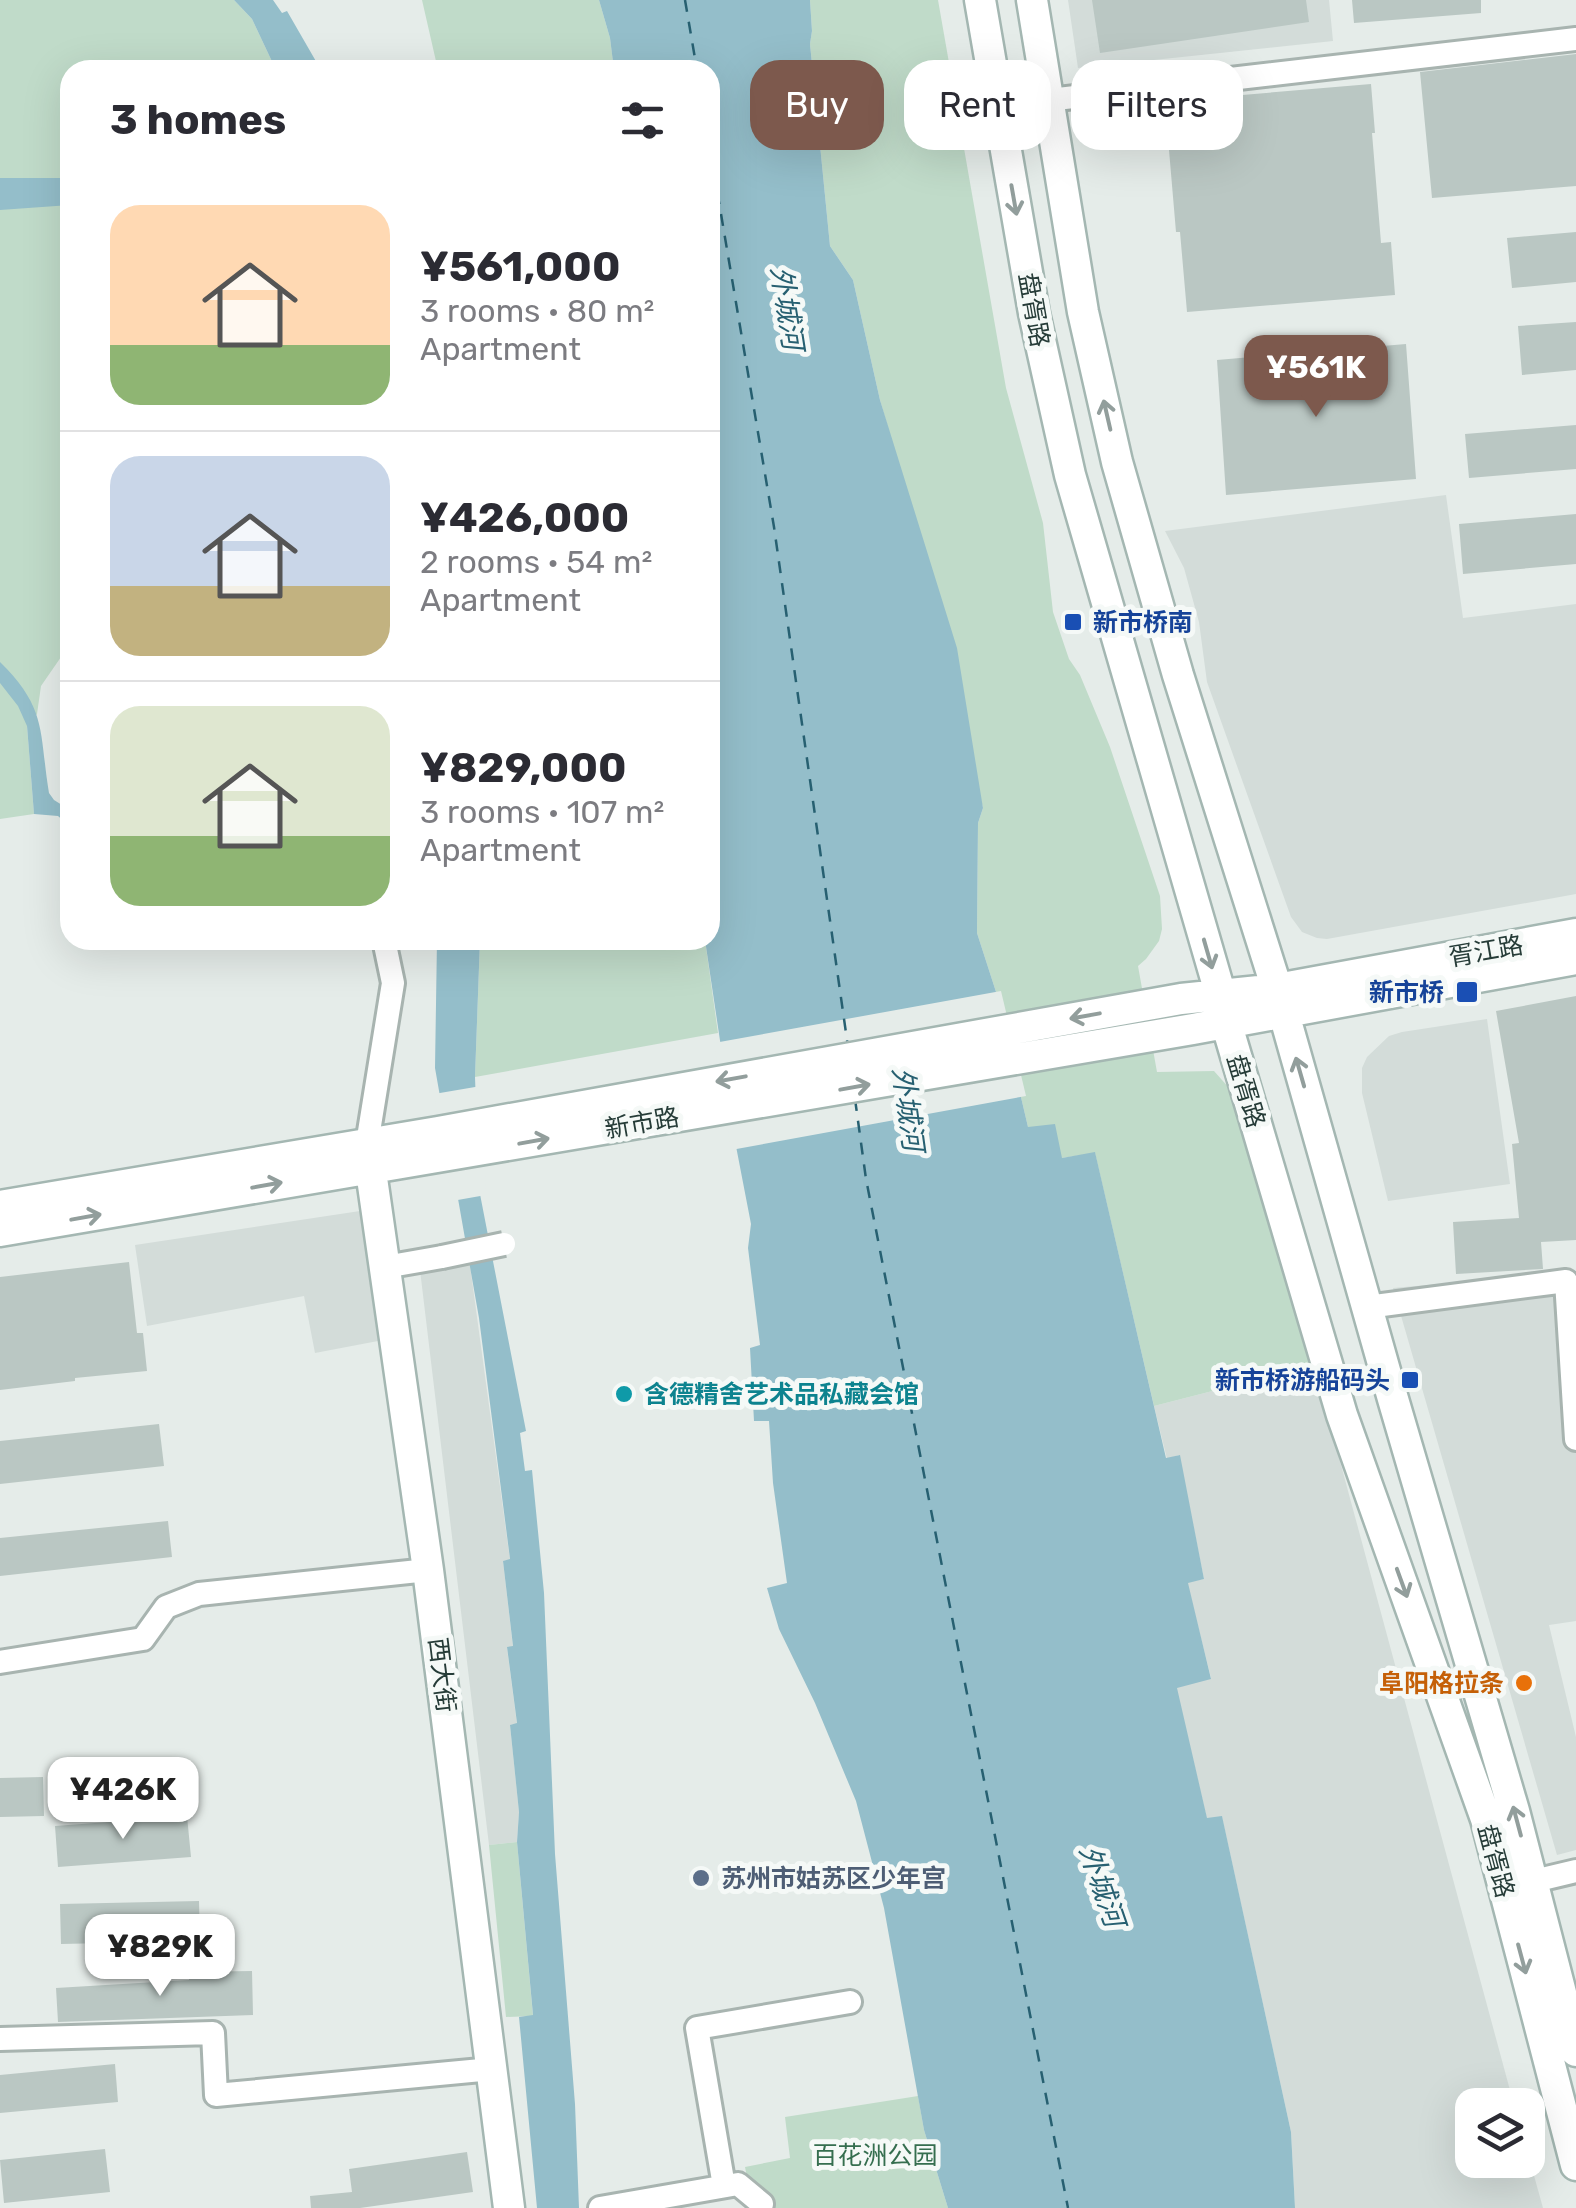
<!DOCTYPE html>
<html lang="en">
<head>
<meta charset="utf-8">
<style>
  body { margin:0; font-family:Rubik,"Noto Sans SC",sans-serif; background:#f7f7f7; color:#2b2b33; height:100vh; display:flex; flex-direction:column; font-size:38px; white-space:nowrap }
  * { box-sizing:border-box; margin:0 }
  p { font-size:32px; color:#7c7c81 }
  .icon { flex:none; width:55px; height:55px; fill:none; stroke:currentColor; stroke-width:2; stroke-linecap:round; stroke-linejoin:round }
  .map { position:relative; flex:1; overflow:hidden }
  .sheet { position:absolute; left:60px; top:60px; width:660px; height:890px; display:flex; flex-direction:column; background:#fff; border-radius:30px; box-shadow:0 10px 40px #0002 }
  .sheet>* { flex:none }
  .hud { position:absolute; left:750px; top:60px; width:675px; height:90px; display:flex; gap:20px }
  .buttons { position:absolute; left:1455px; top:2088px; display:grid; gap:20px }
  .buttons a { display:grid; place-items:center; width:90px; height:90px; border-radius:20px; background:#fff; box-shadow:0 10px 40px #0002; font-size:50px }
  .price { position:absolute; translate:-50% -85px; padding:0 22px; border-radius:20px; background:#fff; color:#222; font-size:32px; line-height:65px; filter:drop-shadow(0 2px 5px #0008) }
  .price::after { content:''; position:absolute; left:50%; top:60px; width:30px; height:22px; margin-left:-15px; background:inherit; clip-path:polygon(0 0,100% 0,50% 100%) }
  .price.selected { background:#7d594d; color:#fff }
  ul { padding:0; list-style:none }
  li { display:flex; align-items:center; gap:30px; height:250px; padding:0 50px }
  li+li { border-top:2px solid #e1e1e2 }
  li span { display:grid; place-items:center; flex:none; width:280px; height:200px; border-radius:30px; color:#555 }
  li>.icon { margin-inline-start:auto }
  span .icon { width:120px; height:120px; fill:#fffc; stroke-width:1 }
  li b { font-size:42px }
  h2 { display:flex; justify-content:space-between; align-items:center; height:120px; padding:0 50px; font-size:42px }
  .tag { padding:0 35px; border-radius:30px; background:#fff; box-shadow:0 10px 40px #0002; font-size:35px; line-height:90px }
  .tag.selected { background:#7d594d; color:#fff }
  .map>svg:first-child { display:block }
  .built { fill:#d3dcd9 }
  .green { fill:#c0dbc9 }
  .water { fill:#94beca }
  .pier { fill:#e5ece9 }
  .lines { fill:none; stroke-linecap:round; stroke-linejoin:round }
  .ferry { stroke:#276071; stroke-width:2.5; stroke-dasharray:12 10; stroke-linecap:butt }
  .building { fill:#bac7c3 }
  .street-casing { stroke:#a8b4b0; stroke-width:28 }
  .secondary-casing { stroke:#a4b7b2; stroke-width:35 }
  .street { stroke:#fff; stroke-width:22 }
  .secondary { stroke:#fff; stroke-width:30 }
  .street-bridge-casing { stroke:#a8b4b0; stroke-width:28; stroke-linecap:butt }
  .street-bridge { stroke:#fff; stroke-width:22 }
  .oneway { stroke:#929e9c }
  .transit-dot { fill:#1a4fb4; stroke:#f5f9f7; stroke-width:4 }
  .culture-dot { fill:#0f9aa8; stroke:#f5f9f7; stroke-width:4 }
  .food-dot { fill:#e8710a; stroke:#f5f9f7; stroke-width:4 }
  .service-dot { fill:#5c6f8a; stroke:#f5f9f7; stroke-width:4 }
  .labels { text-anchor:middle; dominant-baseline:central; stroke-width:10; stroke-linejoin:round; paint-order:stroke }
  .street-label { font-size:25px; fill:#263c38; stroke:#f5f9f7 }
  .transit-label { font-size:25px; font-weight:bold; fill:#164399; stroke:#f5f9f7; text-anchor:end }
  .culture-label { font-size:25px; font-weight:bold; fill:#0d838f; stroke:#f5f9f7; text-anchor:start }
  .food-label { font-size:25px; font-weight:bold; fill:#c56008; stroke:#f5f9f7; text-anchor:end }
  .service-label { font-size:25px; font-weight:bold; fill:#4e5e75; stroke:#f5f9f7; text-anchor:start }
  .park-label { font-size:25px; fill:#356e4f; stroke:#f5f9f7 }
  .water-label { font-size:28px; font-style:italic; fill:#276071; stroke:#f5f9f7 }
</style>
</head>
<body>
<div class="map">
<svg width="1576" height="2208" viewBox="0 0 1576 2208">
  <rect width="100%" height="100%" fill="#e5ece9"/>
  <path class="built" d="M1068 0H1329L1333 41 1078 68Z
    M1446 495 1463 618 1576 604V894L1327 939 1317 938 1302 932 1291 917 1207 682 1199 622 1184 568 1165 531Z
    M1487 1019 1510 1184 1388 1201 1362 1093V1068L1367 1057 1389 1036 1402 1032Z
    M360 1211 378 1341 315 1353 304 1296 147 1326 135 1245Z
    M469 1258 510 1560 503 1561 513 1647 507 1648 517 1724 510 1725 519 1812 517 1842 489 1845 420 1270Z
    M1566 1273 1576 1348V1621L1549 1625 1576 1737V1850L1557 1855 1393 1288Z
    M1314 1365 1514 2105H1472V2160H1528V2154L1543 2208H1295L1291 2132 1222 1817 1207 1819 1176 1687 1211 1678 1187 1582 1204 1579 1179 1455 1167 1459 1154 1406Z"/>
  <path class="green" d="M0 0H234L252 19 276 70H70V644L41 686 37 714 27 726 34 814 0 819Z
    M422 0H599L610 38 614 70H438Z
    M810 0H938L1006 388 1043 523 1053 612 1069 659 1080 675 1110 747 1160 896 1162 929 1159 941 1146 959 1138 966 1157 1072 1214 1071 1230 1089 1240 1116 1314 1365 1154 1406 1095 1153 1062 1158 1028 1127 997 995 977 933 978 823 983 808 893 445 880 400 853 280 830 246 810 44 812 31Z
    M480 940H705L718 1033 475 1077Z
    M517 1842 533 2016 506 2017 489 1845Z
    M918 2096 924 2130 948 2208H753L745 2167 790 2158 785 2117Z"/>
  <path class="water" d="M234 0H273L282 13 287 11 321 70H276L252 19Z
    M599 0H810L812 31 810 44 830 246 853 280 880 400 957 648 983 808 978 823 977 933 997 995 1028 1127 1055 1124 1062 1158 1095 1152 1166 1458 1180 1455 1204 1579 1188 1583 1211 1679 1177 1688 1207 1818 1222 1816 1291 2132 1295 2208H948L924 2130 884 1908 856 1801 815 1703 779 1629 767 1588 787 1583 773 1483 769 1421H754L750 1348 760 1345 748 1248 751 1224 735 1141 705 940H710V70H614L610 38Z
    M0 178H70V205L0 210Z
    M0 662C48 709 39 733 49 793L54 800 70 810V838L66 823 58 816 34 814 27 726 18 706 0 683Z
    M437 940H480L475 1077 479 1189 526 1431 520 1433 525 1471 532 1470 544 1593 555 1854 575 2104 579 2208H537L519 2017 533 2015 517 1842 519 1812 510 1725 517 1723 507 1647 513 1646 503 1561 510 1559 479 1318 435 1068Z"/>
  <path class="pier" d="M1001 991 1026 1096 731 1150 714 1043Z
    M481 1086 486 1195 452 1201 434 1094Z"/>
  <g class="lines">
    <path class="ferry" d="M685 0 697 70
      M710 149 774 527 848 1047
      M855 1099 866 1179 1068 2208"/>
  </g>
  <path class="building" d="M1092 0H1306L1309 22 1100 53Z
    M1352 0H1481V13L1354 23Z
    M1576 54V186L1432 198 1420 72Z
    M1371 84 1375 133H1372L1381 243 1391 242 1395 295 1187 312 1180 232H1176L1169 150H1164L1160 102Z
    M1576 232V282L1512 288 1507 238Z
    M1576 322V370L1522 375 1518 326Z
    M1406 344 1416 479 1226 495 1217 360Z
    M1576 425V469L1469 478 1465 434Z
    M1576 514V564L1463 574 1459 524Z
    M1576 996V1240L1541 1242 1543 1269 1456 1274 1453 1222 1519 1218 1512 1144 1519 1143 1496 1011Z
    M129 1262 137 1333H143L147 1371 75 1378V1381L0 1390V1277Z
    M159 1424 164 1466 0 1484V1441Z
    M168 1521 172 1557 0 1576V1538Z
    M43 1777 44 1816 0 1817V1778Z
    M187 1816 191 1857 58 1867 55 1826Z
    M199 1901 200 1941 61 1944 60 1904Z
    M252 1971 253 2015 58 2022 56 1988 189 1980V1972Z
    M115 2064 118 2102 0 2113V2075Z
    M105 2149 110 2192 4 2203 0 2160Z
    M467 2152 473 2192 360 2208H311L310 2196 352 2192 349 2169Z"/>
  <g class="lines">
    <g class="street-casing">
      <path id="street" d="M997 106 1576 39
        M367 1144 393 983 384 940
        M385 1267 442 1257
        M1367 1307 1566 1281 1576 1439
        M0 1662 143 1639 166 1607 199 1594 428 1570
        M1517 1885 1576 1871
        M0 2039 213 2033 216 2095 492 2069
        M724 2186 697 2028 850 2002
        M600 2208 738 2184 762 2204"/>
    </g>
    <g class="secondary-casing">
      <path id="secondary" d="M980 0 1034 313 1070 475 1221 996 1226 1022 1342 1415 1486 1819 1576 2165
        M1032 0 1083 312 1117 462 1178 675 1277 989 1393 1399 1514 1811 1576 2051
        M368 1150 428 1570 509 2208
        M0 1206 438 1132 1181 999 1277 989 1576 934
        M0 1231 1193 1029 1576 959"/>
    </g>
    <use href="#street" class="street"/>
    <use href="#secondary" class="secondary"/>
    <g class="street-bridge-casing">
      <path id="street-bridge" d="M442 1257 504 1244"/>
    </g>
    <use href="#street-bridge" class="street-bridge"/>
  </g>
  <defs><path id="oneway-shaft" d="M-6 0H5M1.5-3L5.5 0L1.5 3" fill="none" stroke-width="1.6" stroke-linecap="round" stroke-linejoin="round" transform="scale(2.5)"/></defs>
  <g class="oneway">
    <use href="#oneway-shaft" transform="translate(1014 200) rotate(80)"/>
    <use href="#oneway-shaft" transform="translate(1107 415) rotate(-103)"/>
    <use href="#oneway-shaft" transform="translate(1208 954) rotate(74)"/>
    <use href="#oneway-shaft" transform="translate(1085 1016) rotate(170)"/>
    <use href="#oneway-shaft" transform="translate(1300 1072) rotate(-106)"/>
    <use href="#oneway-shaft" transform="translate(731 1079) rotate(170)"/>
    <use href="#oneway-shaft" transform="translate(855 1087) rotate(-10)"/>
    <use href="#oneway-shaft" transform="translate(534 1141) rotate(-10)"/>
    <use href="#oneway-shaft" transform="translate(267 1185) rotate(-10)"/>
    <use href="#oneway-shaft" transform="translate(86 1217) rotate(-10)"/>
    <use href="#oneway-shaft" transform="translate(1402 1583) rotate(70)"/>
    <use href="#oneway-shaft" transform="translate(1517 1821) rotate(-105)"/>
    <use href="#oneway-shaft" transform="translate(1522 1959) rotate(75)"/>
  </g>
  <g class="transit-dot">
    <rect x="1063" y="612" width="20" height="20" rx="5"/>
    <rect x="1455" y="980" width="24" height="24" rx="5"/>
    <rect x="1400" y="1370" width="20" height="20" rx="5"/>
  </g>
  <circle class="culture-dot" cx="624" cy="1394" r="10"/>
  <circle class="food-dot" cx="1524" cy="1683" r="10"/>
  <circle class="service-dot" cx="701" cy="1878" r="10"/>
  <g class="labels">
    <g class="street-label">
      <text transform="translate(1034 310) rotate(80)">盘胥路</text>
      <text transform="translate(1486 951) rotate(-10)">胥江路</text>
      <text transform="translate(1246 1091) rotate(73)">盘胥路</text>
      <text transform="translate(642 1123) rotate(-10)">新市路</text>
      <text transform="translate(442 1675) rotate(83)">西大街</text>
      <text transform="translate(1496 1861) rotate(75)">盘胥路</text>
    </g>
    <g class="transit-label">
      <text x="1093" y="622" text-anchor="start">新市桥南</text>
      <text x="1444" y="992">新市桥</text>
      <text x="1390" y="1380">新市桥游船码头</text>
    </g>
    <g class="culture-label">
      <text x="644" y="1394">含德精舍艺术品私藏会馆</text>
    </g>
    <g class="food-label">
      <text x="1504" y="1683">阜阳格拉条</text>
    </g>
    <g class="service-label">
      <text x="721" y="1878">苏州市姑苏区少年宫</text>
    </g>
    <g class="park-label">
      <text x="875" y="2155">百花洲公园</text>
    </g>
    <g class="water-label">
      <text transform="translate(787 308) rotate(81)">外城河</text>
      <text transform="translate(908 1109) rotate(82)">外城河</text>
      <text transform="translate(1102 1886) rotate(71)">外城河</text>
    </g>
  </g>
</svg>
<div class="buttons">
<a><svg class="icon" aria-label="layers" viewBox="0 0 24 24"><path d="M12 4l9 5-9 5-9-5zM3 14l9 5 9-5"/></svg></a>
</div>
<b class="price selected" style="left:1316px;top:420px">¥561K</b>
<b class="price" style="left:123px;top:1842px">¥426K</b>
<b class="price" style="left:160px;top:1999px">¥829K</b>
<div class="hud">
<a class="tag selected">Buy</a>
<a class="tag">Rent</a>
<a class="tag">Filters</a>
</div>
<section class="sheet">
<h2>3 homes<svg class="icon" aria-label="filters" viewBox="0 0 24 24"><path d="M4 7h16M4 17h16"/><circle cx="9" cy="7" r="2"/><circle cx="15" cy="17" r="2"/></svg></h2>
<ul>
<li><span style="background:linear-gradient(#ffd9b3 70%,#8fb573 0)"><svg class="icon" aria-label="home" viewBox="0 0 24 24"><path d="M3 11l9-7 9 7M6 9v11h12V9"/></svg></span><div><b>¥561,000</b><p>3 rooms · 80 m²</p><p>Apartment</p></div></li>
<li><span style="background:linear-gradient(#c9d6e8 65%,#c2b280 0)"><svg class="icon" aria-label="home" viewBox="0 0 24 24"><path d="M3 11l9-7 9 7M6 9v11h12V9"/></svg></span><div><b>¥426,000</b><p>2 rooms · 54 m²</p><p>Apartment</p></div></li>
<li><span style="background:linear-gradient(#dfe7d0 65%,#8fb573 0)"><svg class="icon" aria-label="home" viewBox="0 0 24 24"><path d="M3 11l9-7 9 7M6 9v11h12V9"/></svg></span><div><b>¥829,000</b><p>3 rooms · 107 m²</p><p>Apartment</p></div></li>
</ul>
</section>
</div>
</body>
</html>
